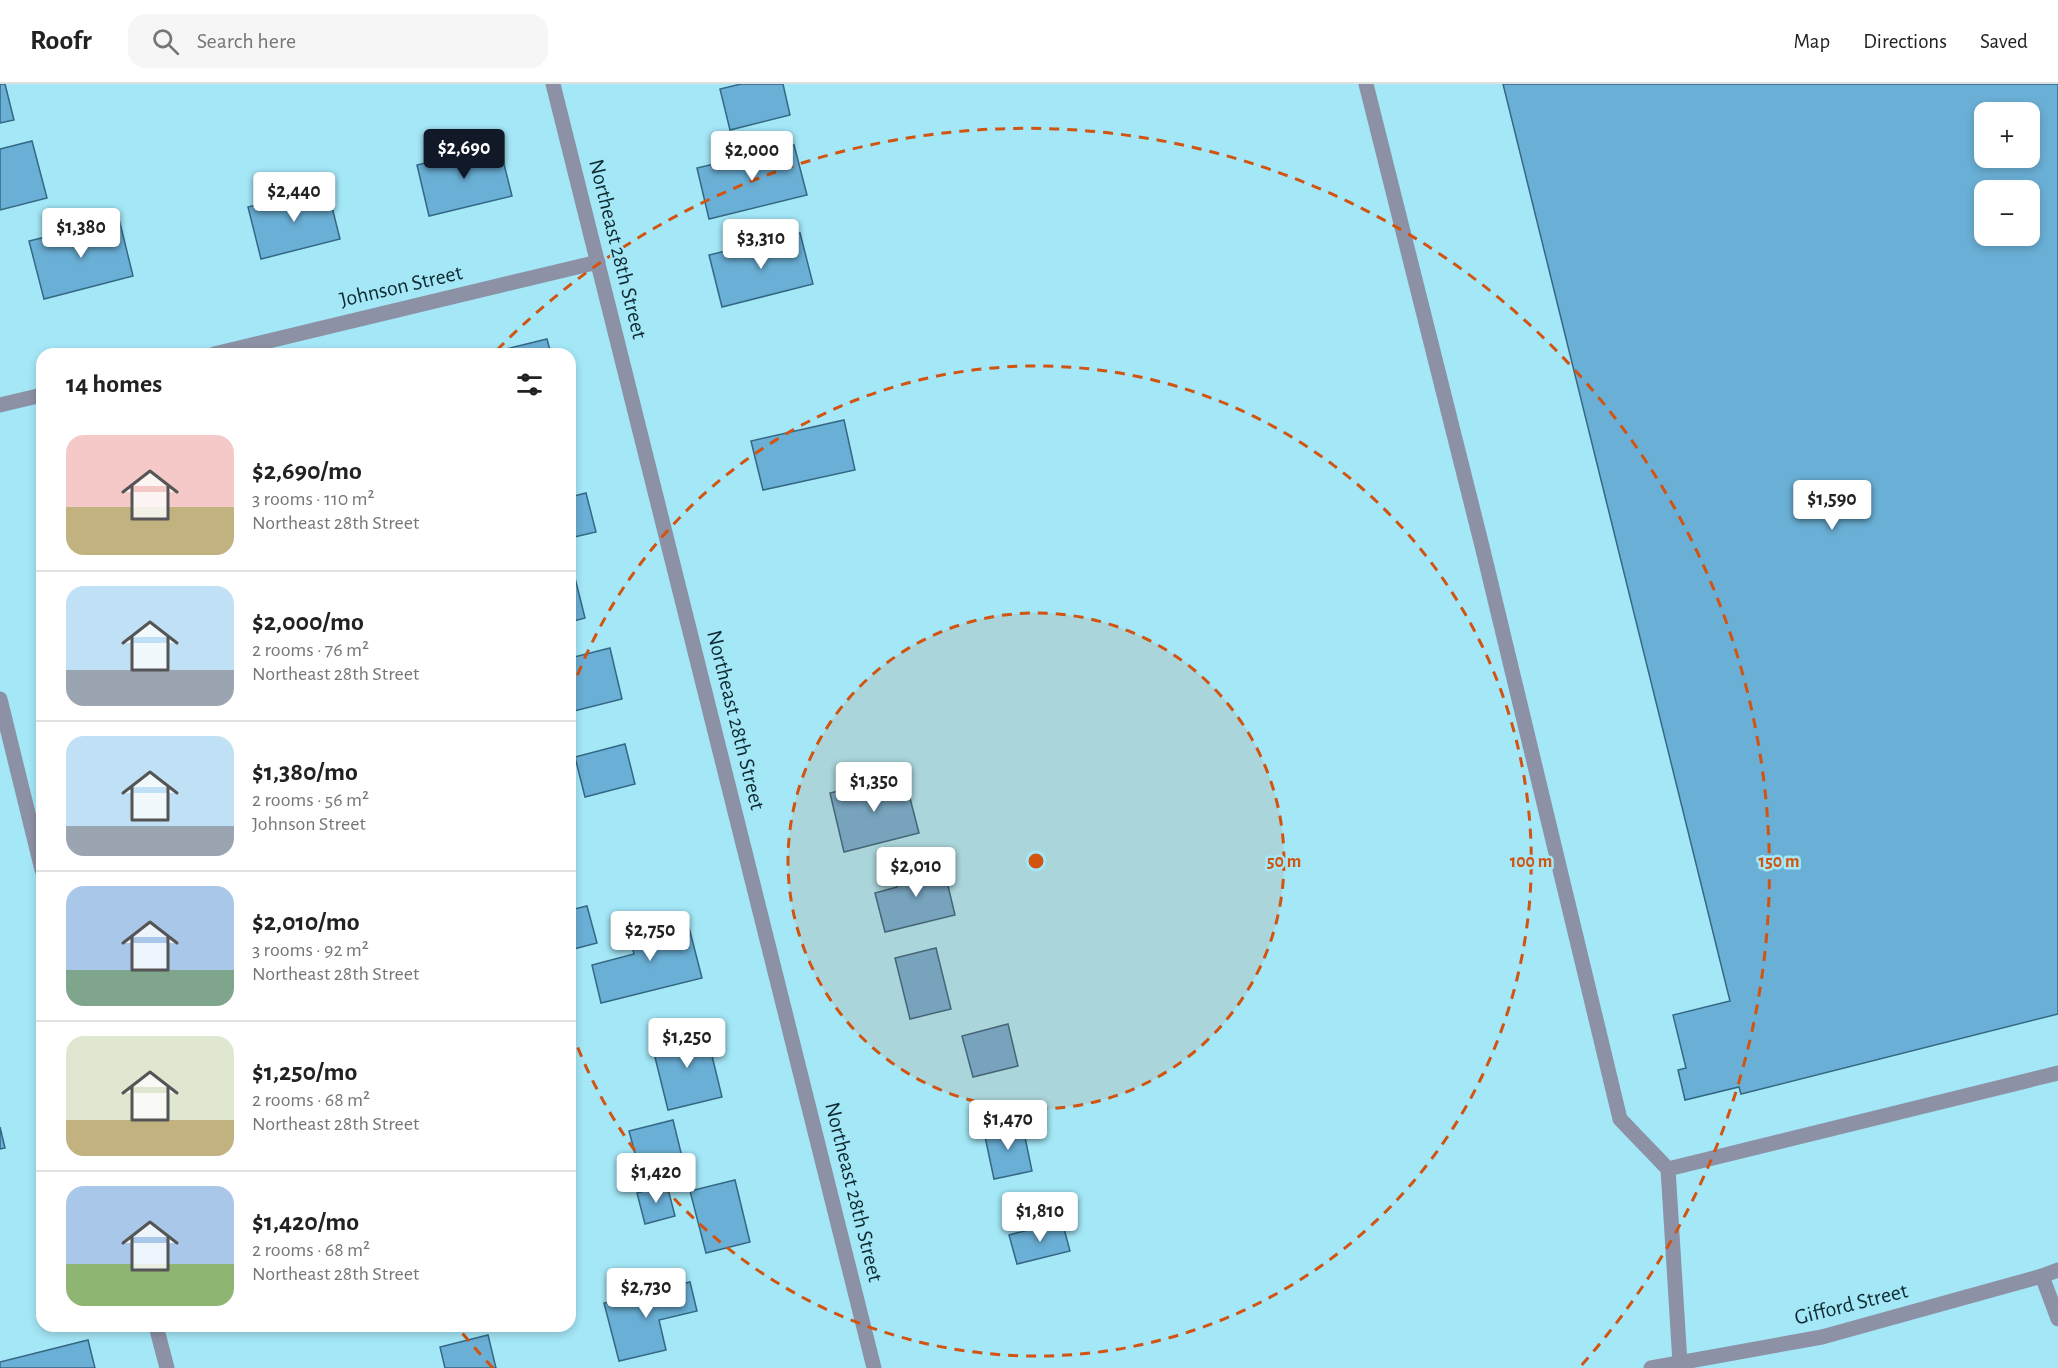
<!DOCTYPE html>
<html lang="en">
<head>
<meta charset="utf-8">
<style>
  body { margin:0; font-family:"Alegreya Sans",sans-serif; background:#f6f6f6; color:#222; height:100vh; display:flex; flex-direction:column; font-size:22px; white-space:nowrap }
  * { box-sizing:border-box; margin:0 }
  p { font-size:20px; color:#767676 }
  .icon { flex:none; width:33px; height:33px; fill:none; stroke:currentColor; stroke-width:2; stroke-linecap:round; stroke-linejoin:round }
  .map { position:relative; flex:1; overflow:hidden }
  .sheet { position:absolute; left:36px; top:264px; width:540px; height:984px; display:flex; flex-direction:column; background:#fff; border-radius:18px; box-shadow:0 3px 9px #0003 }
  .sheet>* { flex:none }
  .tools { position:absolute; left:1974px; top:18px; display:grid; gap:12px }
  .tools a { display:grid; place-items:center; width:66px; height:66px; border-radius:12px; background:#fff; box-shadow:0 3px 9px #0003; font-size:30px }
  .price { position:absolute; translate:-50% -51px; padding:0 14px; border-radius:6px; background:#fff; color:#222; font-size:20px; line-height:39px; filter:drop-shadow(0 2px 3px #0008) }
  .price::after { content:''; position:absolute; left:50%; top:36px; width:18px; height:14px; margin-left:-9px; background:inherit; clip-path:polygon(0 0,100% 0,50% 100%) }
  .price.active { background:#111827; color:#fff }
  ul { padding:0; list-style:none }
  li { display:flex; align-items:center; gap:18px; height:150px; padding:0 30px }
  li+li { border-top:2px solid #e0e0e0 }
  li span { display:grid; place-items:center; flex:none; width:168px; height:120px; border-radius:18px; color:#555 }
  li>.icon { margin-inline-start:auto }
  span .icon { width:72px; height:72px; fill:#fffc; stroke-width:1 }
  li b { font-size:26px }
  h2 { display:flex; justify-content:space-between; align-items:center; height:72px; padding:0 30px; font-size:26px }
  header { display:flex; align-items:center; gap:36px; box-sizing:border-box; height:84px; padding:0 30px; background:#fff; border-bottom:2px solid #e0e0e0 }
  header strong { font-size:28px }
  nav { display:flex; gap:33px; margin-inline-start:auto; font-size:21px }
  .search { width:420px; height:54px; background:#f6f6f6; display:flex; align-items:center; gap:15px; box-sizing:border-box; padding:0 21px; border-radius:18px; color:#767676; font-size:22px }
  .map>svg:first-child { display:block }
  .building { fill:#6aafd5; stroke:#356884; stroke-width:1.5; fill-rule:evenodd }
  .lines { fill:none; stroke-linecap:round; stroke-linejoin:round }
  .lane { stroke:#8c91a6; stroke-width:15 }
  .street { stroke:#8c91a6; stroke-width:15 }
  .ring { fill:none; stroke:#d25410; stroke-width:3; stroke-dasharray:10 8 }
  .labels { text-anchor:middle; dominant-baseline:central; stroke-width:5; stroke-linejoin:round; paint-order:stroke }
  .street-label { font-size:22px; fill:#0e2a30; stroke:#a4e7f7 }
  .centre { fill:#d25410; stroke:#a4e7f7; stroke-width:3 }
  .ring-label { font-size:18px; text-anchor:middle; font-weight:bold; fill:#d25410; stroke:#a4e7f7; stroke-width:5; stroke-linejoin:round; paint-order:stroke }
</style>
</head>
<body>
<header>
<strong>Roofr</strong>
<div class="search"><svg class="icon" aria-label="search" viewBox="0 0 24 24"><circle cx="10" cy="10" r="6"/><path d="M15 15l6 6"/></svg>Search here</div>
<nav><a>Map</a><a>Directions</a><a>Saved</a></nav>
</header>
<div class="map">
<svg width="2058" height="1284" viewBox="0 0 2058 1284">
  <rect width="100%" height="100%" fill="#a4e7f7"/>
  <path class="building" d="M0 0H5L14 36 0 39Z
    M741 0H783L790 31 730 46 720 5Z
    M1503 0H2058V930L1741 1010 1739 1003 1685 1016 1678 986 1686 984 1673 931 1730 917ZM1984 28H2030V74H1984ZM1984 106H2030V152H1984Z
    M32 57 47 114 0 126V65Z
    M499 60 512 112 429 132 417 81Z
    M794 61 807 111 709 135 697 84Z
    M327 103 340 155 261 175 248 123Z
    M119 135 133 192 44 215 29 157Z
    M800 149 813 200 722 223 709 171Z
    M547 255 551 270H486Z
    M844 336 855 386 763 406 751 357Z
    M586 409 596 448 570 454V413Z
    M570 474 585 534 570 538Z
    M610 564 622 615 570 628V574Z
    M625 660 635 700 585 713 575 673Z
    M904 691 919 749 844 768 830 709Z
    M942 777 955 831 885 848 875 809 897 803 893 789Z
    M587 822 597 859 570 866V826Z
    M686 832 702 894 601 919 592 881 634 870 628 846Z
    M936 864 951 925 910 935 895 874Z
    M1008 940 1018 982 973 993 962 952Z
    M705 943 722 1013 668 1026 651 957Z
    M673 1036 683 1077 640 1088 629 1047Z
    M1022 1039 1032 1087 994 1095 984 1048Z
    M0 1043 5 1064 0 1065Z
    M735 1096 750 1158 706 1169 690 1107Z
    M667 1101 675 1132 645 1140 637 1109Z
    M1062 1137 1070 1167 1017 1180 1009 1151Z
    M690 1198 697 1227 659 1236 666 1266 619 1277 604 1219Z
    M488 1251 496 1284H445L440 1263Z
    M88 1256 95 1284H0V1278Z"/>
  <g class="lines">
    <path class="lane" d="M1366 0 1482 462 1620 1035 1668 1085
      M2042 1192 2058 1235
      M1680 1279 1668 1085 2058 989"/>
    <path class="street" d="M553 0 874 1284
      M214 270 598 178
      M0 321 42 311
      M0 615 42 786
      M156 1242 167 1284
      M1651 1284 1822 1253 2042 1192 2058 1186"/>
  </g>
  <circle cx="1036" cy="777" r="248" fill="#d25410" fill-opacity=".12"/>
  <g class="ring">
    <circle cx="1036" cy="777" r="248"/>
    <path d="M571 608A495 495 0 1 1 571 946"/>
    <path d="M493 1284A743 743 0 0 1 459 1245M497 266A743 743 0 0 1 1579 1284"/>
  </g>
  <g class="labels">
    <g class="street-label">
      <text transform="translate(618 165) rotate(76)">Northeast 28th Street</text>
      <text transform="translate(401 202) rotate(-13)">Johnson Street</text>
      <text transform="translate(736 636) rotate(76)">Northeast 28th Street</text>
      <text transform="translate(854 1108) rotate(76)">Northeast 28th Street</text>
      <text transform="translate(1851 1220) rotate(-14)">Gifford Street</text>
    </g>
  </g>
  <circle cx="1036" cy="777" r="9" class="centre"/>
  <g class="ring-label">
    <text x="1284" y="783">50 m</text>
    <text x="1531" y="783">100 m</text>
    <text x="1779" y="783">150 m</text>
  </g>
</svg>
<div class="tools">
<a>+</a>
<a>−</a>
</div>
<b class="price active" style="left:464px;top:96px">$2,690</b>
<b class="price" style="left:752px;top:98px">$2,000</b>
<b class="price" style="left:294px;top:139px">$2,440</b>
<b class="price" style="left:81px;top:175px">$1,380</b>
<b class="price" style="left:761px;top:186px">$3,310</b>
<b class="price" style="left:1832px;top:447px">$1,590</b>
<b class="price" style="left:874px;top:729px">$1,350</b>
<b class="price" style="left:916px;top:814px">$2,010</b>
<b class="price" style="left:650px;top:878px">$2,750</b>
<b class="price" style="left:687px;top:985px">$1,250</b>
<b class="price" style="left:1008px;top:1067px">$1,470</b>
<b class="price" style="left:656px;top:1120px">$1,420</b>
<b class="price" style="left:1040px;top:1159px">$1,810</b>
<b class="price" style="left:646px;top:1235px">$2,730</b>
<section class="sheet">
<h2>14 homes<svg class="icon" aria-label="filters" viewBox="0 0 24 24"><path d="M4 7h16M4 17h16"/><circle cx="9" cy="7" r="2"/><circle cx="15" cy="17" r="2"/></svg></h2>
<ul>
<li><span style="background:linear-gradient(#f6c9c9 60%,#c2b280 0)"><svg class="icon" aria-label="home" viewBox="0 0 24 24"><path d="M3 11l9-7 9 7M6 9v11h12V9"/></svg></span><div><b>$2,690/mo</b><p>3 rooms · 110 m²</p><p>Northeast 28th Street</p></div></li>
<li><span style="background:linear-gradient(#bfe0f5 70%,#9aa5b1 0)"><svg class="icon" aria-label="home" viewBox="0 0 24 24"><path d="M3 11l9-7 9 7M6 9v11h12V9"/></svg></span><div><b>$2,000/mo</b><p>2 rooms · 76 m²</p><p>Northeast 28th Street</p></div></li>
<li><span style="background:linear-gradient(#bfe0f5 75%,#9aa5b1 0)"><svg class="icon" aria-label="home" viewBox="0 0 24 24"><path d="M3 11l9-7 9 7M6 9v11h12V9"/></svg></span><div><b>$1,380/mo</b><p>2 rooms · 56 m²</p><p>Johnson Street</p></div></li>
<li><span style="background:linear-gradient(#a9c7e8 70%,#7fa58c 0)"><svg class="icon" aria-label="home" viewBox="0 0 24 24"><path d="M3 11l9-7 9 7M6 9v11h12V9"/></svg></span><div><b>$2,010/mo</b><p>3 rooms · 92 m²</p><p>Northeast 28th Street</p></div></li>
<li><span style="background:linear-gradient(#dfe7d0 70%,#c2b280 0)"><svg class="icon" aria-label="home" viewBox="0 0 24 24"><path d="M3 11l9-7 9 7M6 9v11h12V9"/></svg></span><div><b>$1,250/mo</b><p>2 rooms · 68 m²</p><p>Northeast 28th Street</p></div></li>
<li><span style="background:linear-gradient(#a9c7e8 65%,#8fb573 0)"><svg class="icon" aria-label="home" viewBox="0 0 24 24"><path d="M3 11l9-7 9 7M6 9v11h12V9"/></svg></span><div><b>$1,420/mo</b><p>2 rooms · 68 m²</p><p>Northeast 28th Street</p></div></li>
</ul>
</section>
</div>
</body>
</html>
